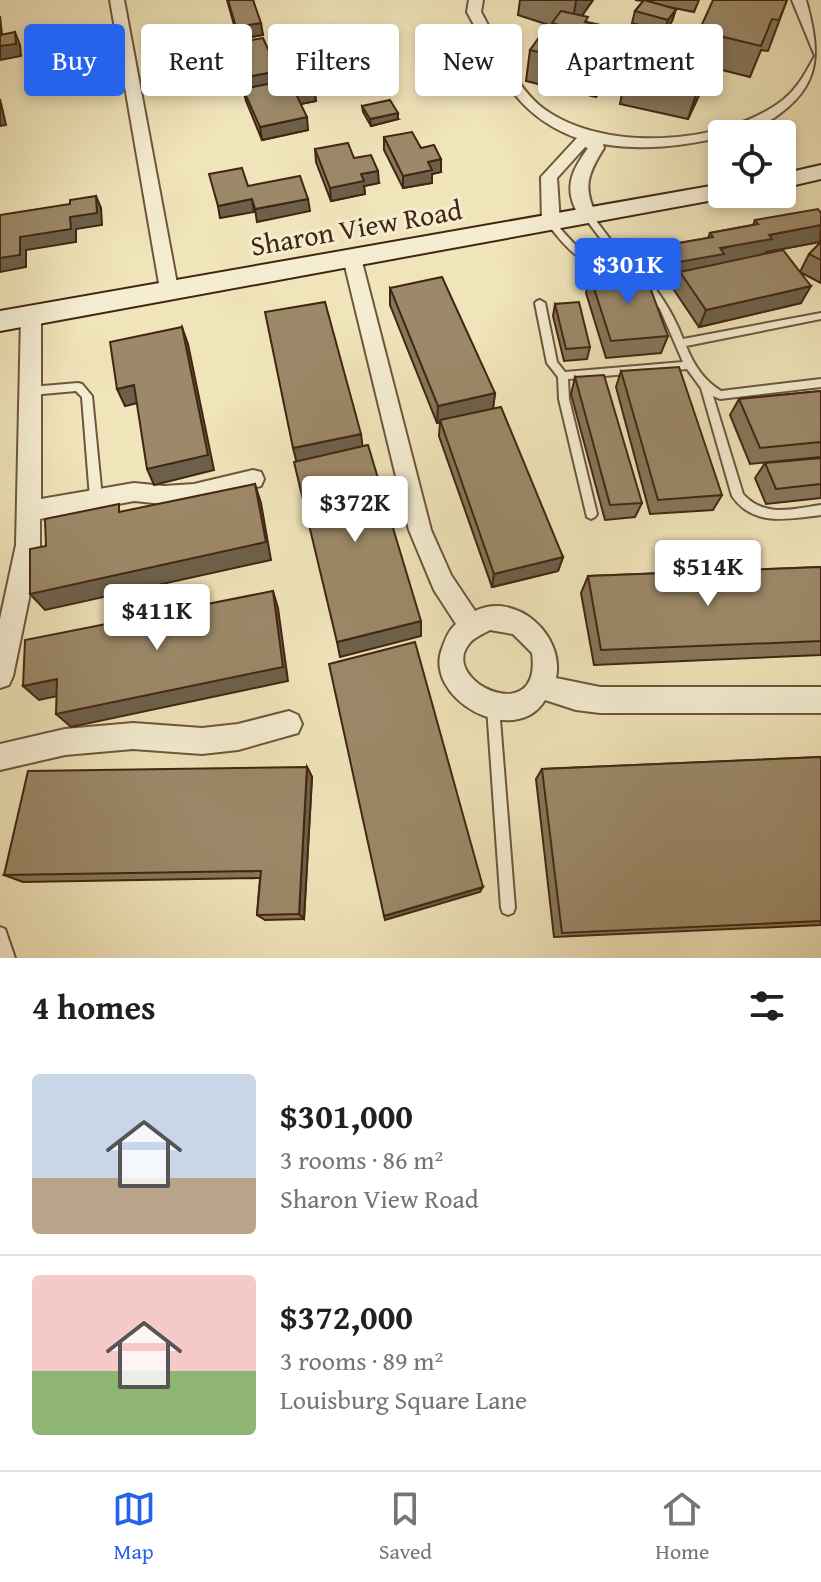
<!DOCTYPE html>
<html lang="en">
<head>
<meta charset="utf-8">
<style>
  body { margin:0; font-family:"Gentium Book Plus",serif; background:#f6f6f6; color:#202124; height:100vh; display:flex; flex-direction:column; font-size:30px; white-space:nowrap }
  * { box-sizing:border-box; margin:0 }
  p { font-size:26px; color:#757577 }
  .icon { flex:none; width:44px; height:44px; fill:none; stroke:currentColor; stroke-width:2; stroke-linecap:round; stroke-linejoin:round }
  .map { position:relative; height:958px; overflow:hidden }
  .details { display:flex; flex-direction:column; background:#fff; flex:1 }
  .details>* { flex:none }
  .top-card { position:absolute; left:24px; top:24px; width:774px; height:72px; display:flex; gap:16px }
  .tools { position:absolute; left:708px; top:120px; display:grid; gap:16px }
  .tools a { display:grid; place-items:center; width:88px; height:88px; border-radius:8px; background:#fff; box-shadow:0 4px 12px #0003; font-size:40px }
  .price { position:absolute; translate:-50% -68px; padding:0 18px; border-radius:8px; background:#fff; color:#222; font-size:26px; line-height:52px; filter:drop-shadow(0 2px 4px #0008) }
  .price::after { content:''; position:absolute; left:50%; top:48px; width:24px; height:18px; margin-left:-12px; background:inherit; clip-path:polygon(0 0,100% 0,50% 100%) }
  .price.selected { background:#2563eb; color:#fff }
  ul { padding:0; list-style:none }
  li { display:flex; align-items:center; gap:24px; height:200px; padding:0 32px }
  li+li { border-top:2px solid #e0e0e0 }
  li span { display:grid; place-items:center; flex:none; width:224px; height:160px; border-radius:8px; color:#555 }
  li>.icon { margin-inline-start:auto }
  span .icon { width:96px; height:96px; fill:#fffc; stroke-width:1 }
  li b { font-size:34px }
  h2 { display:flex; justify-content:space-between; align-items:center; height:96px; padding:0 32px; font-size:34px }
  .pill { padding:0 28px; border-radius:8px; background:#fff; box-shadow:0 4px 12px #0003; font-size:28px; line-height:72px }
  .pill.selected { background:#2563eb; color:#fff }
  .menu { display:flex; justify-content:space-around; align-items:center; height:112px; border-top:2px solid #e0e0e0; background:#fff; font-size:22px; color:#757577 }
  .menu a { display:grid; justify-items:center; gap:4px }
  .menu .selected { color:#2563eb }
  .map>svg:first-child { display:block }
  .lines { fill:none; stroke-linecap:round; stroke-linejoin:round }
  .lane-casing { stroke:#6e563c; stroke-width:4 }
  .street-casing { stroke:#6e563c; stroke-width:4 }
  .secondary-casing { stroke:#422612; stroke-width:4 }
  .lane { fill:#f5edd2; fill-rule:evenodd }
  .street { fill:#f5edd2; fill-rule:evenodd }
  .secondary { fill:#f5edd2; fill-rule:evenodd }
  .wall { fill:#86765a; stroke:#422612; stroke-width:2 }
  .shaded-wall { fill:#6d604a; stroke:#422612; stroke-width:2 }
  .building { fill:#9c8969; stroke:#422612; stroke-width:2 }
  .labels { text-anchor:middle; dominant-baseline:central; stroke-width:6; stroke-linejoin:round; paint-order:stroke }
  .street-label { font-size:28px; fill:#422612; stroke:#f5edd2 }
</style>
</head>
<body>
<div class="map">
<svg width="821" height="958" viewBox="0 0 821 958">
  <rect width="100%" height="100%" fill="#f0e4ba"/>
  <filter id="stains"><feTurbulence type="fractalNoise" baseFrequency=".0025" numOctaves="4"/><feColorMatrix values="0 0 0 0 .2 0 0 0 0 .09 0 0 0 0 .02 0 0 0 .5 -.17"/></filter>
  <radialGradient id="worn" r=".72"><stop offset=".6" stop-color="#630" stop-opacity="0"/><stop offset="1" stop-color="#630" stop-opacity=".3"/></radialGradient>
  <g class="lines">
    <g class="lane-casing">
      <path id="lane" d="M588 213 591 214 616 247 628 258 672 247 675 248V252L633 263C655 285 672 310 683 339L821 313V319L686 346C694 365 703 380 721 391L821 379V387L720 399 713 396 743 494C765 518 792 509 821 505V515C789 519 753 527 732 496L701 388 687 369 568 379 569 399 597 514 595 517 591 519 587 517 559 399 558 377 547 363 535 303 537 301 540 300 545 303 557 362 565 372 683 362 660 309 638 280C592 270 576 262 547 223L548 221H554C579 251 590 263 630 271L610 251 585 218V214Z
        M78 383 82 384 92 396 102 498 100 501 96 503 92 501 90 498 82 397 76 391 31 395 26 391 31 387Z
        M493 701 498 702 499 707 515 908 513 913 508 915 503 913 501 908 487 707 488 702Z
        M0 927 5 929 15 958H0Z"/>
    </g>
    <g class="street-casing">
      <path id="street" d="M110 0H124L178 289 169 296 160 289Z
        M469 0H483L481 12C498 42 512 82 539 105 598 154 724 146 783 100 799 87 805 73 815 56L792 0H806C821 55 821 86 774 118 758 127 741 134 722 134V137C682 146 643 151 603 144L604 148C588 173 582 188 597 216L588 222C580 219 579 216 575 208 564 184 574 168 588 148L585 147 557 178 560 223 551 229 542 223 541 177 577 138C512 114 498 68 467 12Z
        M352 252 361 258 431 530 451 575 475 611C517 591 565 636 556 678L600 687H821V713H600L576 710 545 700C515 750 420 698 443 646 446 637 449 630 456 624L434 590 409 530 343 258ZM490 630 513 634 532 653C543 730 438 681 469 644 473 638 483 634 490 630Z
        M31 309 41 316V499L134 483 164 486 194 484 253 470 261 472 264 479 261 486 253 488 194 502 164 504 134 501 40 519V545L13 676 9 685 0 688V619L16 545 21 316Z
        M289 711 298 715 302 724 298 733 238 750 202 754 133 749 65 755 0 770V744L65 729 133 723 202 728 238 724Z"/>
    </g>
    <g class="secondary-casing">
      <path id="secondary" d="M821 165V179L782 188V174Z
        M722 184V194H732L730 197 0 331V311Z"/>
    </g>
    <use href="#lane" class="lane"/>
    <use href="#street" class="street"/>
    <use href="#secondary" class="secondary"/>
  </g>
  <path class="wall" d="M227 0H253L263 35 238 39Z
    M520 0H593L582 16 587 22 683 44 695 43 699 31 787 0 768 51 761 50 750 77 710 67 707 78 688 119 620 104 623 88 604 83 596 97 572 91 574 82 560 79 554 88 526 81 530 50 550 38 552 26 518 15Z
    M635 0H699L694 12 664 6 676 9 672 21 664 32 632 23 635 11 643 1Z
    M233 43 271 56 285 70 286 80 314 88 316 101 300 104 308 130 262 140 246 101 243 89 247 88 235 56Z
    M310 67 341 77 316 82 311 73Z
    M362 106 398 119 371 126 363 112Z
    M384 137 421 148 441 172 432 174V183L403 188 384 150Z
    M315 149 354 158 379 183 364 186 365 194 331 201 316 162Z
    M755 220 820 242 766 252 765 254 800 272 809 254 821 242V283L800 272 801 303 699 327 674 290 678 279 666 281 656 264 662 246 708 238 710 233 753 225Z
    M590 276 668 336 661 353 606 358 586 293Z
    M390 288 495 393 493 409 563 557 558 571 492 587 439 436 440 422 437 423 390 305Z
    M555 304 590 347 587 359 564 361 553 316Z
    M621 371 722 495 713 510 650 514 616 387Z
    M575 377 642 503 635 517 605 520 571 394Z
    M821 391V457L750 464 730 415 739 399Z
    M821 458V498L766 504 755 478 765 463Z
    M821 567V655L594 665 581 593 588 576Z
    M821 757V925L554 937 536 779 542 769Z
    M307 767 312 777 304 919 265 920 257 915 260 878 23 882 4 875Z"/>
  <path class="shaded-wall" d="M576 0H593L571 31 576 1Z
    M676 9 672 21 664 32 668 20Z
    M0 16 2 34H0Z
    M261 23 263 35 238 39 236 27Z
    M15 32 20 45 21 56 0 60V46Z
    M565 48 560 79 554 88 559 57Z
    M716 48 707 78 688 119 698 88Z
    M610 53 604 83 596 97 602 66Z
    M285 70 287 83 248 90 246 77Z
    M340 70 341 77 316 82 315 76Z
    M314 88 316 101 296 105 295 92Z
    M0 99 6 125 0 126Z
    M398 113V119L371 126 370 119Z
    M307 117 308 130 262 140 260 127Z
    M441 159V172L432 174V183L403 188V176L428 162Z
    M378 171 379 183 364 186 365 194 331 201 330 188 361 174Z
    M96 196 101 208 102 225 76 229V242L26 250V267L0 272V258L20 237 70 217Z
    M252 199 254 212 220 218 218 206Z
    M308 199 310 211 257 222 255 209Z
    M821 225 820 242 766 252 764 257 680 272 678 279 666 281 673 263 769 235Z
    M811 286 801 303 699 327 706 310Z
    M182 327 188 344 214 470 154 485 147 469Z
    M134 385 142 402 125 406 117 389Z
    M495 393 493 409 437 423 438 406Z
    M361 434 363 450 297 464 293 448Z
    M255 484 261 503 271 560 45 610 30 594Z
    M563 557 558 571 492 587 494 574Z
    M273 591 278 608 288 681 71 727 56 714Z
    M421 621V636L340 657 337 642Z
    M57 679 72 693 39 700 23 686Z
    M307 767 312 777 304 919 299 914Z
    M483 887 480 892 385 920 384 916Z"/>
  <path class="building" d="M228 0H253L261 23 236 27Z
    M644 0 676 9 668 20 635 11Z
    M713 0H787L779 20 772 19 761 46 699 31Z
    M561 11 588 17 585 22 683 44 685 40 716 48 698 88 627 73 635 58 610 53 602 66 578 60 582 52 565 48 559 57 530 50 540 36 553 39 562 26 552 23Z
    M15 32 16 44 0 46V35Z
    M263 38 271 56 278 55 285 70 246 77 233 43Z
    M335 61 340 70 315 76 310 67Z
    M308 76 314 88 295 92 307 117 260 127 243 89Z
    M390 100 398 113 370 119 362 106Z
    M412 132 421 148 434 145 441 159 428 162 432 170 403 176 384 137Z
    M348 143 354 158 371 155 378 171 361 174 364 181 330 188 315 149Z
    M242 168 248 186 300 176 308 199 255 209 252 199 218 206 209 174Z
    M96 196 97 213 70 217 71 229 20 237V255L0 258V215L70 204V200Z
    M818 209 821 213V225L769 235 772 239 720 248 724 254 673 263 662 246 713 237 710 233 758 224 755 220Z
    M821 242V260L809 254Z
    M783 250 811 286 706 310 680 272Z
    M644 271 668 336 611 341 590 276Z
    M442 277 495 393 438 406 390 288Z
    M325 302 361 434 293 448 265 312Z
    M579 302 590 347 566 349 555 304Z
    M182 327 208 455 147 469 134 385 117 389 110 342Z
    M679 367 722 495 658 500 621 371Z
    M604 375 642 503 610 505 575 377Z
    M821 391V442L760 448 739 399Z
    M501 407 563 557 494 574 440 420Z
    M368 445 421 621 337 642 294 462Z
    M821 458V484L776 489 765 463Z
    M255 484 266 542 30 594V549L46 546 45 519 119 504V512Z
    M821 567V641L601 650 588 576Z
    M273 591 283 667 56 714 57 679 23 686 25 640Z
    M415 642 483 887 384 916 329 664Z
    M821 757V921L562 933 542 769Z
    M307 767 299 914 257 915 261 871 4 875 28 771Z"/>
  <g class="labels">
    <g class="street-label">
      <text transform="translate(356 227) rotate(-10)">Sharon View Road</text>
    </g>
  </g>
  <rect width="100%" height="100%" filter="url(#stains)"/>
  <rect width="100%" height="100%" fill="url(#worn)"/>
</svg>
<div class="tools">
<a><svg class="icon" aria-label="locate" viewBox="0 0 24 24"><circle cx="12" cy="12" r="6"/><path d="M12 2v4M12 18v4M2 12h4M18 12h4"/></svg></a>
</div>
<b class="price selected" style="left:628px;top:306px">$301K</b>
<b class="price" style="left:355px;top:544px">$372K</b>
<b class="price" style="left:708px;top:608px">$514K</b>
<b class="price" style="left:157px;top:652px">$411K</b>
<div class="top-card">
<a class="pill selected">Buy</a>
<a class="pill">Rent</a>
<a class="pill">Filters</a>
<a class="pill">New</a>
<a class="pill">Apartment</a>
</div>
</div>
<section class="details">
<h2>4 homes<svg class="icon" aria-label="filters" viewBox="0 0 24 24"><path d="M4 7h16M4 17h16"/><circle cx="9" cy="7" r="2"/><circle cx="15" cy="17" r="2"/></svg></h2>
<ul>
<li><span style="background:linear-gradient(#c9d6e8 65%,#b9a48a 0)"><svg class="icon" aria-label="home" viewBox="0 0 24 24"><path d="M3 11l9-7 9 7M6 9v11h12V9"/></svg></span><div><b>$301,000</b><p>3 rooms · 86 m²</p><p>Sharon View Road</p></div></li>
<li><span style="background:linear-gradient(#f6c9c9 60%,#8fb573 0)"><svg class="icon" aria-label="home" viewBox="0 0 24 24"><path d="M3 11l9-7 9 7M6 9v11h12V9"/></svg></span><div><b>$372,000</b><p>3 rooms · 89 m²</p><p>Louisburg Square Lane</p></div></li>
</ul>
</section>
<nav class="menu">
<a class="selected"><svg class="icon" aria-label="map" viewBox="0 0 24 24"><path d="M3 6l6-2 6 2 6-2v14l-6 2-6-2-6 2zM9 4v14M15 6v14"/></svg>Map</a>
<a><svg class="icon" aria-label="saved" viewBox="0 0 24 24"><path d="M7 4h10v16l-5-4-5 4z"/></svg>Saved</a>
<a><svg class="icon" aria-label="home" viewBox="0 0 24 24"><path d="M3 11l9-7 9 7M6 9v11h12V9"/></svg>Home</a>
</nav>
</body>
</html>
